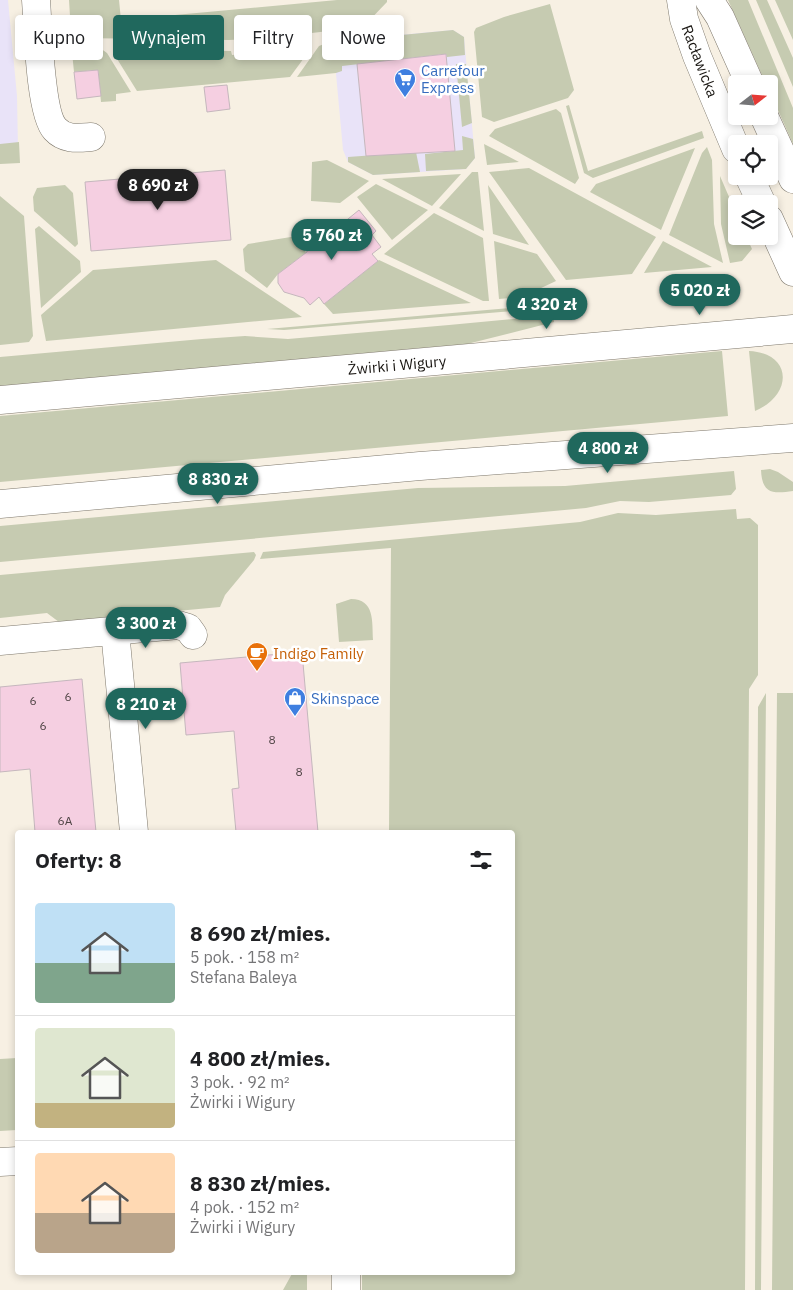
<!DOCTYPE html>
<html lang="pl">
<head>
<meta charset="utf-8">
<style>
  body { margin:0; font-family:"IBM Plex Sans",sans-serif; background:#f2f2f2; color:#202124; height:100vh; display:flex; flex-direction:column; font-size:19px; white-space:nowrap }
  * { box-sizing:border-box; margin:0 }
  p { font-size:16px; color:#757577 }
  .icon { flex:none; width:28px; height:28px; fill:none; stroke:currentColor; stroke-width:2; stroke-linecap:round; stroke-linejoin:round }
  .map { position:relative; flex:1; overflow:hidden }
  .drawer { position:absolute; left:15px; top:830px; width:500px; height:445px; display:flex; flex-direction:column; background:#fff; border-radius:5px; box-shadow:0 2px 8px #0003 }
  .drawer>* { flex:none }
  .guide { position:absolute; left:15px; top:15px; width:500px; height:45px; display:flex; gap:10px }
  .needle { width:32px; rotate:73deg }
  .controls { position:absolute; left:728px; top:75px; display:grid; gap:10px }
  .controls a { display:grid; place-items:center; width:50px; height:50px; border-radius:5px; background:#fff; box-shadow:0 2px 8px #0003; font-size:25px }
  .price { position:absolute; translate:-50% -42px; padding:0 11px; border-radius:18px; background:#20685d; color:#fff; font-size:16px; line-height:32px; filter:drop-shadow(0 1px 2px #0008) }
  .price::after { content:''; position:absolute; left:50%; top:30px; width:15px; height:11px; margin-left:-8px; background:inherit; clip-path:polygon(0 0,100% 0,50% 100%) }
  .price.selected { background:#222; color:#fff }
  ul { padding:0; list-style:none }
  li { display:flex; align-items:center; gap:15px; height:125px; padding:0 20px }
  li+li { border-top:1px solid #e0e0e0 }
  li span { display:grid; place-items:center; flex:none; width:140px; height:100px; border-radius:5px; color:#555 }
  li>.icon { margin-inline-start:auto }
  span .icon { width:60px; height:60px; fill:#fffc; stroke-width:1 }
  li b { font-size:21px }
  h2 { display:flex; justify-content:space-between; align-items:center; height:60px; padding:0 20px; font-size:21px }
  .pill { padding:0 18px; border-radius:5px; background:#fff; box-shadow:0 2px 8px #0003; font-size:18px; line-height:45px }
  .pill.selected { background:#20685d; color:#fff }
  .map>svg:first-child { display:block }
  .commercial { fill:#e9e3f8 }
  .green { fill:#c6cbb1 }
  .building { fill:#f5cfe1; stroke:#c5b7bd }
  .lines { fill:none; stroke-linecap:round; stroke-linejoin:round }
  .minor-casing { stroke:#7e786c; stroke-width:29 }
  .tertiary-casing { stroke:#7e786c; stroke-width:29 }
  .secondary-casing { stroke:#7e786c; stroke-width:29 }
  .minor { stroke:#fff; stroke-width:28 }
  .tertiary { stroke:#fff; stroke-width:28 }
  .secondary { stroke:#fff; stroke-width:28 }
  .labels { text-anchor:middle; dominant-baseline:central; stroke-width:5; stroke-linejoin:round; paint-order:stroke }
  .number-label { font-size:12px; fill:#4f4445 }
  .street-label { font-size:15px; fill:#181511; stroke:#fff }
  .shop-label { font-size:15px; fill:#366cbe; stroke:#fff; text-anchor:start }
  .food-label { font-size:15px; fill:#c56008; stroke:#fff; text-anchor:start }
</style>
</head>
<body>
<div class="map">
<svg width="793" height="1290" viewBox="0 0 793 1290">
  <rect width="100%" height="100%" fill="#f7f0e3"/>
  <path class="commercial" d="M0 0H8L17 96 18 150 0 151Z
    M453 30 464 37 475 158 466 169 373 175 348 162 343 150 333 41Z"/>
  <path class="green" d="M69 0H119L121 20 337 0H387V2L363 27 269 38 229 40 79 38 71 32Z
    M728 0H748L793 108V144L769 90V84H766Z
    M756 0H767L793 58V87Z
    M775 0H793V40Z
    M550 4 574 90 568 98 494 122 482 117 474 32 476 28 504 17Z
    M453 30 464 37 465 55 447 57 446 54 342 66V71L336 73 297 77 319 46 329 42Z
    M311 43 312 47 290 77 137 91 114 54V49L231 51 232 55 241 54V50Z
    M79 48H100L107 53 131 92 116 94V101L101 102 98 70 74 72 72 52Z
    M456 64H466L472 123 462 127Z
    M569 105 588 171 702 131 704 138 593 178 584 173 566 106Z
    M556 109 561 113 579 178 575 184 489 136 495 129Z
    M462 136 473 139 475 158 466 169 426 171 425 154 463 150Z
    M19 142 20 163 0 164V144Z
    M484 144 519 162 487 165Z
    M707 147 712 160 714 224 723 263 669 235 702 153Z
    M695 148 661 230 590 192 596 184Z
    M416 152 420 172 373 175 348 162V157Z
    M327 160 369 181 340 203 311 201 312 162Z
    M529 168 656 237 632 274 566 280 489 172Z
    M472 172H478L484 231 439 208Z
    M461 174 432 206 382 179Z
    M720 176 736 213V236H746L752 249 742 261 730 263 721 224Z
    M376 184 428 210 392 240 357 197Z
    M65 185 73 193 78 244 75 247 34 211 33 197 37 188Z
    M488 185 529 245 493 234Z
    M0 196 24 216 33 336 29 342 0 345Z
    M434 213 483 238 489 301H483L384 254Z
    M39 226 80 261 81 272 41 308 35 229Z
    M303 235 302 243 306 253 278 274 267 288 245 271 243 249 248 244Z
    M494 241 537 254 556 281 522 297 499 299Z
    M663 241 712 267 644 273Z
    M216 260 302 317 46 341 41 315 93 270Z
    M379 260 471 303 333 314 324 304Z
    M553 304 554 322 467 344 0 386V357L202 339 245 336 288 339 449 325 514 319Z
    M522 307 513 311 284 330 267 329Z
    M722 351 728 416 0 482V416Z
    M749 351C793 353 793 395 755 411Z
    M770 469 778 472 793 482V491C773 494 762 494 761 470Z
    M734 471 736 489 731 495 649 502 620 501 586 508 0 562V526L418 488 565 486Z
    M736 509 737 519 750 518 758 525V675L749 689 745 1290H362V1273L512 1272V832H389L391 548 260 559 263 552 580 522 618 513 656 515Z
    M254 552 256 555 254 560 225 595 220 607 59 622 47 613 0 618V575Z
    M351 599C375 599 372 622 373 640L339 642 336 604Z
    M766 693 761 1290H755L758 707Z
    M777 693H793V1290H772Z
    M17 1058V1130L0 1131V1059Z
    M293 1272 307 1273V1290H283Z"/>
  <path class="building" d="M446 54 455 151 366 156 357 64Z
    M98 70 101 96 77 99 74 72Z
    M227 85 230 109 207 112 204 87Z
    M225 170 231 240 91 251 85 182Z
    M359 210 376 231 372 235 381 247 372 254 378 261 324 304 319 297 310 305 304 298 284 292 278 283V274L307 252V240L311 235 315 232H332Z
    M302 652 318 832H236L232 789 239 788 234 731 186 735 180 663Z
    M82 679 96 832H35L30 769 0 772V687Z"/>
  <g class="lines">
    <g class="minor-casing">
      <path id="minor" d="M36 0C38 26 40 113 55 129 65 140 78 138 91 137
        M115 631 134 832
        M0 641 178 625 188 628 193 635
        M0 1162 18 1161
        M346 1290V1272"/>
    </g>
    <g class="tertiary-casing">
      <path id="tertiary" d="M681 0 684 19 697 56 736 149
        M709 0 720 17 750 84
        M764 116 793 179
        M749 176 762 204
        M769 219 793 272"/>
    </g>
    <g class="secondary-casing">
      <path id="secondary" d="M0 400 793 329
        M0 504 420 466 793 438"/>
    </g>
    <use href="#minor" class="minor"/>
    <use href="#tertiary" class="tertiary"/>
    <use href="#secondary" class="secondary"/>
  </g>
  <defs>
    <g id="supermarket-pin" transform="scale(1.125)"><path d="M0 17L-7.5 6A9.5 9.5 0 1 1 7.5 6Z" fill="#3f7fe0" stroke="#fff"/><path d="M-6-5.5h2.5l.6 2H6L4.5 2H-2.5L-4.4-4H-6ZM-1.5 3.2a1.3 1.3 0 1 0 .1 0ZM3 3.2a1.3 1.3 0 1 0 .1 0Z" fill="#fff"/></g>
    <g id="cafe-pin" transform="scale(1.125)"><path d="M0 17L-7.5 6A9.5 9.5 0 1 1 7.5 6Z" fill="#e8710a" stroke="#fff"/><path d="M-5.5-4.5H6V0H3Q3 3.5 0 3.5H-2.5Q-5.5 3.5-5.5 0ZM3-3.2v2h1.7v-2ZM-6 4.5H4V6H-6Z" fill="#fff"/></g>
    <g id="shop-pin" transform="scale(1.125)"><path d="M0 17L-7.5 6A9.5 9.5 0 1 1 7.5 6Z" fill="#3f7fe0" stroke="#fff"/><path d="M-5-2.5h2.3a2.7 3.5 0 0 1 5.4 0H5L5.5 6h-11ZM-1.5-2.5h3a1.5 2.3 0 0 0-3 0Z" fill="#fff"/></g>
  </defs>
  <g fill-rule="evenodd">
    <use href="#supermarket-pin" x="405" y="79"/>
    <use href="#cafe-pin" x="257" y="653"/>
    <use href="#shop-pin" x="295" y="698"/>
  </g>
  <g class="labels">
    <g class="number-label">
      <text x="68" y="696">6</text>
      <text x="33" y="700">6</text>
      <text x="43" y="725">6</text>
      <text x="272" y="739">8</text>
      <text x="299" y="771">8</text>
      <text x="65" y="820">6A</text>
    </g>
    <g class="street-label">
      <text transform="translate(700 61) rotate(69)">Racławicka</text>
      <text transform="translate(397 365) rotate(-5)">Żwirki i Wigury</text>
    </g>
    <g class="shop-label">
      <text x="421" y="70">Carrefour<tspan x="421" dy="17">Express</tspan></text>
      <text x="311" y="698">Skinspace</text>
    </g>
    <g class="food-label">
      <text x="273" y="653">Indigo Family</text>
    </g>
  </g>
</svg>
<div class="controls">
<a><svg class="needle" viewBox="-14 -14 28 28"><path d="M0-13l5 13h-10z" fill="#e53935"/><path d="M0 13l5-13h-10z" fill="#757577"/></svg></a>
<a><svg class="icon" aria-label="locate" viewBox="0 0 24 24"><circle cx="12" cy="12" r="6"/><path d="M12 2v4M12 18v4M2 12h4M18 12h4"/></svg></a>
<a><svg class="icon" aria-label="layers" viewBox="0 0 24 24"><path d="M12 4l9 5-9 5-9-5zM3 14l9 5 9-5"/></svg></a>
</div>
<b class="price selected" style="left:158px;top:211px">8 690 zł</b>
<b class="price" style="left:332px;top:261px">5 760 zł</b>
<b class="price" style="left:700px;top:316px">5 020 zł</b>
<b class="price" style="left:547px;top:330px">4 320 zł</b>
<b class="price" style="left:608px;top:474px">4 800 zł</b>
<b class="price" style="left:218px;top:505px">8 830 zł</b>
<b class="price" style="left:146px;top:649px">3 300 zł</b>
<b class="price" style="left:146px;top:730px">8 210 zł</b>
<div class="guide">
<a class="pill">Kupno</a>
<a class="pill selected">Wynajem</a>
<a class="pill">Filtry</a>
<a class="pill">Nowe</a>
</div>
<section class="drawer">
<h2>Oferty: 8<svg class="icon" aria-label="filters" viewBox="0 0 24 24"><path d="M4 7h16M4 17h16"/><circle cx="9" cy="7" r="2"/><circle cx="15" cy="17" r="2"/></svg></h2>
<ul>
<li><span style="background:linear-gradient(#bfe0f5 60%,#7fa58c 0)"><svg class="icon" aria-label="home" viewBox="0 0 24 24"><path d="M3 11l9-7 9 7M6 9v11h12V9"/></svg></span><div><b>8 690 zł/mies.</b><p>5 pok. · 158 m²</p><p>Stefana Baleya</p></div></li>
<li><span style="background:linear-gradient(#dfe7d0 75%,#c2b280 0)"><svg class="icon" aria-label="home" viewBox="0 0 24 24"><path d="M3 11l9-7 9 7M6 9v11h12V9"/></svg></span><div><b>4 800 zł/mies.</b><p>3 pok. · 92 m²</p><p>Żwirki i Wigury</p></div></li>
<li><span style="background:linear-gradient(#ffd9b3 60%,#b9a48a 0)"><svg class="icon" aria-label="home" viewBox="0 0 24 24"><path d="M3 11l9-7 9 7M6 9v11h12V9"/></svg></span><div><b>8 830 zł/mies.</b><p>4 pok. · 152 m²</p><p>Żwirki i Wigury</p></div></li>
</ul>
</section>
</div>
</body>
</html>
